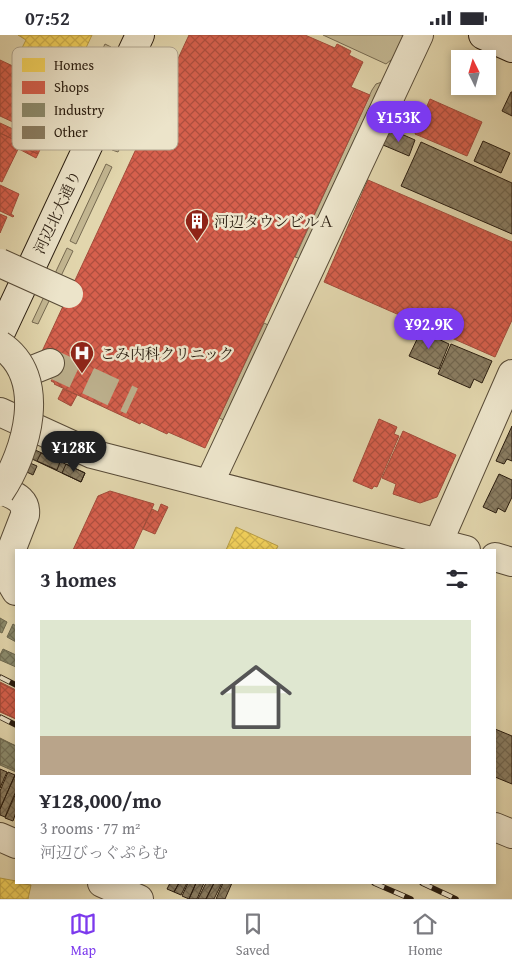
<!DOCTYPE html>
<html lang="en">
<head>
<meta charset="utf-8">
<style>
  body { margin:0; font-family:"Gentium Book Plus","Noto Serif JP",serif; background:#f2f2f3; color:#2b2b33; height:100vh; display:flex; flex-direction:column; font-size:19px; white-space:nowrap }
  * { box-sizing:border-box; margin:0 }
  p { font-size:16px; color:#7c7c81 }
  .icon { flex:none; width:28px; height:28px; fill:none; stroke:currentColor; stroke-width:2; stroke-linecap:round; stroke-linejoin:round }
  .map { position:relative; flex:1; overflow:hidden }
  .drawer { position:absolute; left:15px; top:514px; width:481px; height:335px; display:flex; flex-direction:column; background:#fff; border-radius:0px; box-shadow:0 2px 8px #0003 }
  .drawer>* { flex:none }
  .needle { width:32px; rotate:355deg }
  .buttons { position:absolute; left:451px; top:15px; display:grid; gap:10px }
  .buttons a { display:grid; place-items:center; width:45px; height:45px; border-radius:0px; background:#fff; box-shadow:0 2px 8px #0003; font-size:25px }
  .price { position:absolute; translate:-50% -42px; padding:0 11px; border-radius:18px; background:#7c3aed; color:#fff; font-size:16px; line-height:32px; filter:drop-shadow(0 1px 2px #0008) }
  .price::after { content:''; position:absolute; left:50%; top:30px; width:15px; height:11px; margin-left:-8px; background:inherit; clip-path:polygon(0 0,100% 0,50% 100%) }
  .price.active { background:#222; color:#fff }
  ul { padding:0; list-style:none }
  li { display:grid; align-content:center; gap:10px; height:265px; padding:0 25px }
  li+li { border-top:1px solid #e1e1e2 }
  li span { display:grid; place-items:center; height:155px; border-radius:0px; color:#555 }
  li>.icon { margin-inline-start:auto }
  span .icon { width:90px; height:90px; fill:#fffc; stroke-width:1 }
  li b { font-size:21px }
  h2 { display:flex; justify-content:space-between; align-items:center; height:60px; padding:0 25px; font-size:21px }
  .status { display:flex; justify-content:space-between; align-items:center; height:35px; padding:0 25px; background:#fff; direction:ltr }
  .status svg { height:14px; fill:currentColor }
  .tabs { display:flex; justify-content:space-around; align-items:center; height:70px; border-top:1px solid #e1e1e2; background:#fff; font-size:14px; color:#7c7c81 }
  .tabs a { display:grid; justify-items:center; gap:2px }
  .tabs .active { color:#7c3aed }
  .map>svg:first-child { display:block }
  .grass { fill:#c3b792; stroke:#766a51 }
  .homes { fill:url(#homes-cross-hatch); stroke:#b99e45 }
  .shops { fill:url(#shops-cross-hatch); stroke:#a24c3b }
  .industry { fill:url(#industry-cross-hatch); stroke:#6f6b52 }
  .building { fill:url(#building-cross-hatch); stroke:#2a1d10 }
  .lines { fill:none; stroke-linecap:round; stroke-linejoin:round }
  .street-tunnel { stroke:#bdb18e; stroke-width:28; stroke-dasharray:28 14; stroke-linecap:butt }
  .street-casing { stroke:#584b37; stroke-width:30 }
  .secondary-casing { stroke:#2a1d10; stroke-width:30 }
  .street { stroke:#ece4ca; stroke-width:28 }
  .secondary { stroke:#ece4ca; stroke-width:28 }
  .rail-casing { stroke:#2a1d10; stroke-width:5.5 }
  .rail { stroke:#ece4ca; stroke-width:4; stroke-dasharray:11; stroke-linecap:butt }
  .street-bridge-casing { stroke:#584b37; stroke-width:30; stroke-linecap:butt }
  .street-bridge { stroke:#ece4ca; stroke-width:28 }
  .labels { text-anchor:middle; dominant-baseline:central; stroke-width:5; stroke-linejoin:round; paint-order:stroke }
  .street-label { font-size:15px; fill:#2a1d10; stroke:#ece4ca }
  .poi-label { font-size:15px; fill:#2a1d10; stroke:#ece4ca; text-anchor:start }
  .key { fill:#ece4ca; stroke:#b2a892; stroke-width:1 }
  .key-label { font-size:14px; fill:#2a1d10 }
</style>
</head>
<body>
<div class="status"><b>07:52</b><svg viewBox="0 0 49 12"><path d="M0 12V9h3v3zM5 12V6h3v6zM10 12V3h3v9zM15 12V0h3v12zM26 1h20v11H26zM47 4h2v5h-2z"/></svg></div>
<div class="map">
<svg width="512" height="864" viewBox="0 0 512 864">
  <defs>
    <pattern id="homes-cross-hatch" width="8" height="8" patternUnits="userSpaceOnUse" patternTransform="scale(1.25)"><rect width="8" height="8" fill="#f6d55c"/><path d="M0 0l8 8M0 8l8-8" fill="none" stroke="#d3b64f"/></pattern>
    <pattern id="shops-cross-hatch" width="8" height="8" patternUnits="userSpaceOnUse" patternTransform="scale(1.25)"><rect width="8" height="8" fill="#d6604d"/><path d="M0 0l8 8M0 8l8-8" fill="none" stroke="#ae4f3f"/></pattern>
    <pattern id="industry-cross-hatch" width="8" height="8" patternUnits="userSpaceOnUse" patternTransform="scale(1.25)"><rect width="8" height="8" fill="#8c8c6e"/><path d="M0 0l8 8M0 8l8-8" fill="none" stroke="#737259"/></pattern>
    <pattern id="building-cross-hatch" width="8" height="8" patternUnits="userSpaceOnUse" patternTransform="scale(1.25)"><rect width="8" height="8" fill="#8a7d62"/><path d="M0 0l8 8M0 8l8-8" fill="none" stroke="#71664f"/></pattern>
  </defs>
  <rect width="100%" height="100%" fill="#e2d6ad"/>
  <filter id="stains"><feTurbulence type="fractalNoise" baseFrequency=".004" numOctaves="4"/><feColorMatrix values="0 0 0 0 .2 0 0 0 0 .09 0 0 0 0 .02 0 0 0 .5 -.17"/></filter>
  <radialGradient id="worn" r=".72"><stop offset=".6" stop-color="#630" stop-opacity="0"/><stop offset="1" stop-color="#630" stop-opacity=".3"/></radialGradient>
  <path class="grass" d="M323 0H402L404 4 393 27 391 25 386 29Z
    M105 9 111 12 92 52 86 49Z
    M382 47 383 48 301 224 295 222 372 55 376 49Z
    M133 70 139 73 118 117 112 115Z
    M106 129 112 132 76 209 70 206Z
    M67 213 73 216 38 289 32 287Z
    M264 288 270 291 226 386 219 383Z"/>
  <path class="homes" d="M18 0H92L69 49 47 39V42L23 31 25 29 22 27 23 24 18 21 26 5Z
    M236 492 278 511 276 515H226Z
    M0 843 16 846V848L31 850 28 864H0Z"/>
  <path class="shops" d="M189 0H305L335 13 337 9 351 16 349 20 363 27 351 52 370 60 205 413 168 397 167 399 141 387 140 389 54 349 55 348 51 346 53 343 46 326 38 325Z
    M0 25 49 48 28 94 0 81Z
    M430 64 482 87 467 121 415 99Z
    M0 88 43 108 38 119 20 111 21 108 0 98Z
    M0 98 21 108 2 147 0 146Z
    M20 111 38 119 36 123 19 114Z
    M368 145 512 207V285L495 322 324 247Z
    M0 150 19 159 11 179 14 181 13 182 0 176Z
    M0 179 7 182 0 198Z
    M63 354 77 360 71 371 58 364Z
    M379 384 397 392 394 399 399 401 377 452 374 451 372 454 353 446Z
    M403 396 456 420 437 462 420 468 393 459 396 449 382 443Z
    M110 456 154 469 133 515H73L98 461Z
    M161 469 168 472 155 499 143 494 152 474 158 477Z
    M0 647 16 655V684L0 677Z
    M0 648 16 656V684L0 676Z"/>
  <path class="industry" d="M0 583 7 587 2 598 0 597Z
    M13 589 16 591V607L7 602Z
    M3 614 16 620V632L0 625V620Z
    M0 703 16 711V737L0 730V715L1 713 0 712Z
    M0 704 16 711V735L0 728Z"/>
  <path class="building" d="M511 57H512V81L502 76Z
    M390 94 415 105 409 121 383 110Z
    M483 106 510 118 501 138 474 126Z
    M421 107 512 148V199L401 151Z
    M421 296 449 309 439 334 409 321Z
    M451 309 492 326 482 348 474 344 470 353 438 339Z
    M512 391V426L507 424 504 429 496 426Z
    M31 413 85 438 81 447 32 424Z
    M41 418 60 427 57 435 37 426Z
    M9 419 37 431 33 440 6 427Z
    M66 429 85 438 81 447 62 438Z
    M499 439 512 445V462L505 477 498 473 496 478 483 472Z
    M495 694 512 701V749L495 742Z
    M0 734 7 737 0 753Z
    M8 737 15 740 0 774V756Z
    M15 740 16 741V756L5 782 0 780V774Z
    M16 758V777L13 786 5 783Z
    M170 848H179L174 857 167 854Z
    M179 848H187L181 860 174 857Z
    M188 848H196L189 864 182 861Z
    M196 848H204L197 864H189Z
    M206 848H214L206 864H198Z
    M214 848H222L214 864H206Z
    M223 848H232L225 864H216Z"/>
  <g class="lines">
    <path class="street-tunnel" d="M50 328 132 366"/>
    <g class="street-casing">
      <path id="street" d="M25 338 50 328
        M0 377 92 419 466 515
        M209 449 419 0
        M0 454C12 460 27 463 25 480L11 516 0 521
        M435 515 512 339
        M495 522 512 527
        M0 529 16 556
        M495 792 512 799
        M0 802 16 809
        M102 848 139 864"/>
    </g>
    <g class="secondary-casing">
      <path id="secondary" d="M483 0 512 13
        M0 299 140 0"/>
    </g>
    <use href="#street" class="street"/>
    <use href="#secondary" class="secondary"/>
    <g class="rail-casing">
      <path id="rail" d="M0 642 16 650
        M0 682 16 690
        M374 848 411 864
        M422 848 456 864"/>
    </g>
    <use href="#rail" class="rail"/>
    <g class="street-bridge-casing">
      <path id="street-bridge" d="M0 228 69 259
        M0 310C49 342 27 417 0 457"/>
    </g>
    <use href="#street-bridge" class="street-bridge"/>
  </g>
  <defs>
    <g id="building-pin" transform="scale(1.25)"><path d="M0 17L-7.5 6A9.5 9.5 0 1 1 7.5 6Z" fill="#8f2418" stroke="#ece4ca"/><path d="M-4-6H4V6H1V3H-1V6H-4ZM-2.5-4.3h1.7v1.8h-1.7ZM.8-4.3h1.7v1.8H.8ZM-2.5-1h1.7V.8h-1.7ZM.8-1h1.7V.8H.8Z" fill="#fff"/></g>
    <g id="hospital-pin" transform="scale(1.25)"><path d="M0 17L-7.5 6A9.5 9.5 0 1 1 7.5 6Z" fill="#8f2418" stroke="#ece4ca"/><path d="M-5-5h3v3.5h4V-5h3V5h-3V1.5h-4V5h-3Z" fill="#fff"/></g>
  </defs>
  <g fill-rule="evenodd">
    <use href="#building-pin" x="197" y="186"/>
    <use href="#hospital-pin" x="82" y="318"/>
  </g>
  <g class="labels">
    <g class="street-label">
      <text transform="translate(57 177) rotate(-65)">河辺北大通り</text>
    </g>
    <g class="poi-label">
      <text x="214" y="186">河辺タウンビルＡ</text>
      <text x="100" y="318">こみ内科クリニック</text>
    </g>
  </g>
  <rect x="12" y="12" width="166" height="103" rx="8" class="key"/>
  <rect x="22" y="23" width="23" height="14" fill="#f6d55c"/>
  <rect x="22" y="46" width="23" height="13" fill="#d6604d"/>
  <rect x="22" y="68" width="23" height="14" fill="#8c8c6e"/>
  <rect x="22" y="91" width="23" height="13" fill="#8a7d62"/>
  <g class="key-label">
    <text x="54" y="35">Homes</text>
    <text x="54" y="57">Shops</text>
    <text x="54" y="80">Industry</text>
    <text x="54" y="102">Other</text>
  </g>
  <rect width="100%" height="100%" filter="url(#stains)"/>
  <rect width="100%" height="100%" fill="url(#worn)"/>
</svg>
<div class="buttons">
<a><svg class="needle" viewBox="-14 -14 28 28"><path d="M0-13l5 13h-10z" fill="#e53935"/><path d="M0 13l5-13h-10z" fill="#7c7c81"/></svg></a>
</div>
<b class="price" style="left:399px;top:108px">¥153K</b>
<b class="price" style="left:429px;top:315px">¥92.9K</b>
<b class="price active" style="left:74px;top:438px">¥128K</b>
<section class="drawer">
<h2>3 homes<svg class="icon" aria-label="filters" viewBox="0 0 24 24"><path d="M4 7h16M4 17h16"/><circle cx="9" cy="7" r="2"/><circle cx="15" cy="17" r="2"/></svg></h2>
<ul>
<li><span style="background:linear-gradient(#dfe7d0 75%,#b9a48a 0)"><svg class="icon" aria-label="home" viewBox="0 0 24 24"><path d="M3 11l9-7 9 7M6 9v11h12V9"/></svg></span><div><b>¥128,000/mo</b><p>3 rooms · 77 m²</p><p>河辺びっぐぷらむ</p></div></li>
</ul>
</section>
</div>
<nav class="tabs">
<a class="active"><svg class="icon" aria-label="map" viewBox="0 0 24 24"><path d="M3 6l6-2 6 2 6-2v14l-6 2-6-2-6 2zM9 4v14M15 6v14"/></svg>Map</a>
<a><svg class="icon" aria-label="saved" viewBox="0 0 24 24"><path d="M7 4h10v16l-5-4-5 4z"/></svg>Saved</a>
<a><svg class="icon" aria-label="home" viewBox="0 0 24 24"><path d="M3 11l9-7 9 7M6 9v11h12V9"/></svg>Home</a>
</nav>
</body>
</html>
